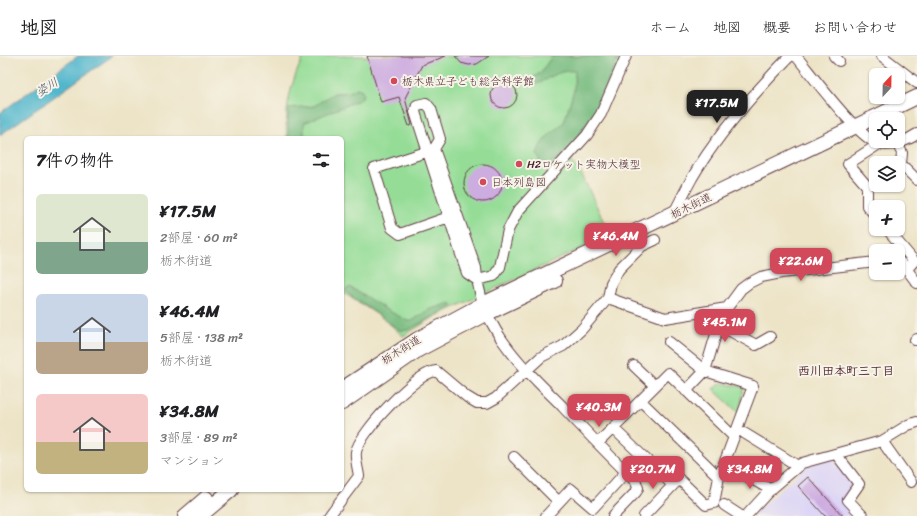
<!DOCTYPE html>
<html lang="ja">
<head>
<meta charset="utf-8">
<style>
  body { margin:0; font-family:Sriracha,"Klee One",sans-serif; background:#f6f6f6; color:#202124; height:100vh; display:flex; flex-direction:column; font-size:15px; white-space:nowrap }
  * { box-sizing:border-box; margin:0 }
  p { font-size:13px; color:#757577 }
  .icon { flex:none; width:22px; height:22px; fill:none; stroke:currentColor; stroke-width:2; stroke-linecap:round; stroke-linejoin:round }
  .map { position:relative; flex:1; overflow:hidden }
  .drawer { position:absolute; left:24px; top:80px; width:320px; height:356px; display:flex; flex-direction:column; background:#fff; border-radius:6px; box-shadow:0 1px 3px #0004 }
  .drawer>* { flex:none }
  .needle { width:26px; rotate:22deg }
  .buttons { position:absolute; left:869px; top:12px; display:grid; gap:8px }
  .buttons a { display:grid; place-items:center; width:36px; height:36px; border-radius:6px; background:#fff; box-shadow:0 1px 3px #0004; font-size:20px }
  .price { position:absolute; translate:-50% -34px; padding:0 9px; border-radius:8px; background:#d1495b; color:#fff; font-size:13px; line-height:26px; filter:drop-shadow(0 1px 2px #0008) }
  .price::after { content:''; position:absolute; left:50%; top:24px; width:12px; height:9px; margin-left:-6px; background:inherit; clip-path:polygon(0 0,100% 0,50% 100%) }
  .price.on { background:#222; color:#fff }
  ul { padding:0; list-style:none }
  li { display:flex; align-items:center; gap:12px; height:100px; padding:0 12px }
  li span { display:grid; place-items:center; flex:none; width:112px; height:80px; border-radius:6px; color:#555 }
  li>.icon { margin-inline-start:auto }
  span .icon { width:48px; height:48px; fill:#fffc; stroke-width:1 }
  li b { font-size:17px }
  h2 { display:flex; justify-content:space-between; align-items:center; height:48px; padding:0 12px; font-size:17px }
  header { display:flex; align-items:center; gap:24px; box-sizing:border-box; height:56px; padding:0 20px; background:#fff; border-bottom:1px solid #e0e0e0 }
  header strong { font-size:19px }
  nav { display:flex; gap:22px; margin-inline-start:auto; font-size:14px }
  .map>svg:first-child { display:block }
  .built { fill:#ddd5f6 }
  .green { fill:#95dd97; stroke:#707e61 }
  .forest { fill:#78bc80; stroke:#616e56 }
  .water { fill:#4db5cc; stroke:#4c6a7c }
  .building { fill:#cdace0 }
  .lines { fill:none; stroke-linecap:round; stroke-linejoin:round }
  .minor-casing { stroke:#623d42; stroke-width:12 }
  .highway-casing { stroke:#623d42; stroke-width:16 }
  .minor { stroke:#fff; stroke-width:10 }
  .highway { stroke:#fff; stroke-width:14 }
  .poi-dot { fill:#d1495b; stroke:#f7f3e8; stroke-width:1.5 }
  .labels { text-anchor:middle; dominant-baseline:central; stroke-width:4; stroke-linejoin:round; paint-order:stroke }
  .poi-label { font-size:11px; fill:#4a1f2b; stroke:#f7f3e8; text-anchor:start }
  .street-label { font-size:11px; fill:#4a1f2b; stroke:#f7f3e8 }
  .water-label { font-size:12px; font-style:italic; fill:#4b5463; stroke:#f7f3e8 }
  .neighbourhood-label { font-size:12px; font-weight:bold; fill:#4a1f2b; stroke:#f7f3e8 }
</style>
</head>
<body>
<header>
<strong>地図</strong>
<nav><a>ホーム</a><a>地図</a><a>概要</a><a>お問い合わせ</a></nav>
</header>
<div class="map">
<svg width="917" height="460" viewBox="0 0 917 460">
  <rect width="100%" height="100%" fill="#f7f3e8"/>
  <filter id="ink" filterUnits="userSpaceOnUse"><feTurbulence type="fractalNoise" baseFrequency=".025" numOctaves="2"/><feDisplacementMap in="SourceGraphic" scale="8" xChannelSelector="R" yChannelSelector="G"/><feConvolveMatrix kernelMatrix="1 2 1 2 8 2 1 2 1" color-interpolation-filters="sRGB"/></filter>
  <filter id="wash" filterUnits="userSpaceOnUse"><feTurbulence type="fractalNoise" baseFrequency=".012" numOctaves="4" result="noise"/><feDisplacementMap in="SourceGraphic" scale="16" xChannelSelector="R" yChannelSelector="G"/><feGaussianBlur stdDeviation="0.9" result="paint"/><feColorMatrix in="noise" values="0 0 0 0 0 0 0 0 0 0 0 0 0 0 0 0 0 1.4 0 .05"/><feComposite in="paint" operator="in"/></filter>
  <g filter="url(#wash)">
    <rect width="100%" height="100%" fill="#ede4c7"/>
    <path class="built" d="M831 401 854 427 844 441 861 460H751L807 410Z"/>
    <path class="green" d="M304 0H623C606 38 595 65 566 97L582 119 610 179 434 261 403 280 383 262 345 238 342 239V82H287C284 54 291 25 304 0Z
      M721 327 744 331 739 357 713 333Z"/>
    <path class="forest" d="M552 0H619C612 16 606 33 598 49 591 63 560 113 542 109L537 98 541 88 548 80 564 66 574 34 575 15C557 13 547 25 532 30L529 29 530 24 541 16Z
      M357 32 362 34 363 38 361 43 304 67V82H289L288 64 289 52 314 50 334 37 350 36Z
      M350 231 387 254 408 265H412L428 254 451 247 453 250 408 274 401 275 347 237 346 233Z"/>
    <path class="water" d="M78 0H112L0 79V57Z"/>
    <g id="blocks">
      <path class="building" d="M367 0H446L422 9 405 42 412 69 409 70 399 41 381 46Z
        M455 0H489L477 8 469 9 461 7Z
        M491 39a13 13 0 1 1 26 0a13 13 0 1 1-26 0Z
        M464 127a19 19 0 1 1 38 0a19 19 0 1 1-38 0Z
        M808 421 843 460H825L798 430Z"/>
    </g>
  </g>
  <g filter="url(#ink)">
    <use href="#blocks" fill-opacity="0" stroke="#623d42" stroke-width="1"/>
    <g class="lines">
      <g class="minor-casing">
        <path id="minor" d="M796 0C812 19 858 82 879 88 891 91 907 85 917 78
          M834 0 839 5
          M882 0 917 27
          M897 87 902 97 901 108 917 124
          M429 95 374 113 392 172 400 178 449 161
          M674 157C680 145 686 133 692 122 716 81 757 34 790 0
          M876 160 867 150V130L848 108 879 88
          M887 173 914 205 907 213
          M898 206 902 207 917 227
          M477 224 467 217 415 56 417 49 426 47 431 53 440 83 434 93 476 212C480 273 522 310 562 350 586 376 611 401 636 426L638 432 636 436 613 460
          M477 224 494 220 500 211 508 174 518 155 587 79 601 58 626 0
          M608 242 665 262 727 252
          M719 269 756 289 770 281
          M915 284 917 283
          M634 310 655 330
          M686 335 705 315 717 275 727 252 741 233 749 227 761 221 781 217 876 206
          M641 345 719 421
          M614 373 673 429
          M744 377 798 410
          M882 385 911 426
          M598 387 668 317 734 381
          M836 398 859 428 848 444 863 460
          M514 401 558 445
          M740 416 771 434
          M724 449 741 460
          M329 460 359 420C358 413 355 403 356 396 359 377 417 316 436 315L467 341 477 347H487L496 342 541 301 563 290 582 273 608 242 611 227 619 213 642 190 655 184
          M546 460 571 433 593 452 626 416
          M644 460 679 423 706 449 714 447 719 421 753 330 705 315 669 286
          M746 460 769 435 802 407 882 385 908 369 917 366"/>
      </g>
      <g class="highway-casing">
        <path id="highway" d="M342 333 418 283 483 248 917 41
          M342 347 418 294 488 257 555 225
          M185 460 206 442
          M200 460 231 434"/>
      </g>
      <use href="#minor" class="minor"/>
      <use href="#highway" class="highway"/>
    </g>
  </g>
  <g class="poi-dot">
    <circle cx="394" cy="25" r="4"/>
    <circle cx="519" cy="108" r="4"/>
    <circle cx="483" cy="126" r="4"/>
  </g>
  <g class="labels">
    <g class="poi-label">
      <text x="402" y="25">栃木県立子ども総合科学館</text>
      <text x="527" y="108">H2ロケット実物大模型</text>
      <text x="491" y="126">日本列島図</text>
    </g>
    <g class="street-label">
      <text transform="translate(691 150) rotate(-26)">栃木街道</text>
      <text transform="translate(401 294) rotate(-32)">栃木街道</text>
    </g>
    <g class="water-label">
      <text transform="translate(47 31) rotate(-32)">姿川</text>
    </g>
    <g class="neighbourhood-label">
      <text x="846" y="315">西川田本町三丁目</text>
    </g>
  </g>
</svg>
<div class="buttons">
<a><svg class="needle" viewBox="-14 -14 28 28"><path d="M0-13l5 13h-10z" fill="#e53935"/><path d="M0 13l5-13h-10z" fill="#757577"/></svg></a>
<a><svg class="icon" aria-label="locate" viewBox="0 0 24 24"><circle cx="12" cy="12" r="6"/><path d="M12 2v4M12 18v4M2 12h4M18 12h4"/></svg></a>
<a><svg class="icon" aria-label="layers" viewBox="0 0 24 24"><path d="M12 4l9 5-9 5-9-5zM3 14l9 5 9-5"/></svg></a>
<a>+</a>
<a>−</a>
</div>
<b class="price on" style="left:717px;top:68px">¥17.5M</b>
<b class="price" style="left:616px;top:201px">¥46.4M</b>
<b class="price" style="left:801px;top:226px">¥22.6M</b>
<b class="price" style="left:725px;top:287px">¥45.1M</b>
<b class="price" style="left:599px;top:372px">¥40.3M</b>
<b class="price" style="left:653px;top:434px">¥20.7M</b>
<b class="price" style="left:750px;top:434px">¥34.8M</b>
<section class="drawer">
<h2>7件の物件<svg class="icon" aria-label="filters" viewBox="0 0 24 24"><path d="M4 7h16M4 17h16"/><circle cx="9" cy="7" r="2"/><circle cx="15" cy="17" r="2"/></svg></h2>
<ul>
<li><span style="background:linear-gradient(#dfe7d0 60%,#7fa58c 0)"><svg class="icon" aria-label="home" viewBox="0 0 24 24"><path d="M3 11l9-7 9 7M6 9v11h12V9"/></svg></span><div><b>¥17.5M</b><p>2部屋 · 60 m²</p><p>栃木街道</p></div></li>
<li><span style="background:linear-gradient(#c9d6e8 60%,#b9a48a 0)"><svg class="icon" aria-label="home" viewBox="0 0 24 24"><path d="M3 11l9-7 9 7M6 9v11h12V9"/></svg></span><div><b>¥46.4M</b><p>5部屋 · 138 m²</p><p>栃木街道</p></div></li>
<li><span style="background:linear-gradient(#f6c9c9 60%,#c2b280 0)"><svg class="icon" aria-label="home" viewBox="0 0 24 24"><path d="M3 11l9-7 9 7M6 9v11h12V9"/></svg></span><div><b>¥34.8M</b><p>3部屋 · 89 m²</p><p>マンション</p></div></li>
</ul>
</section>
</div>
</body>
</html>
